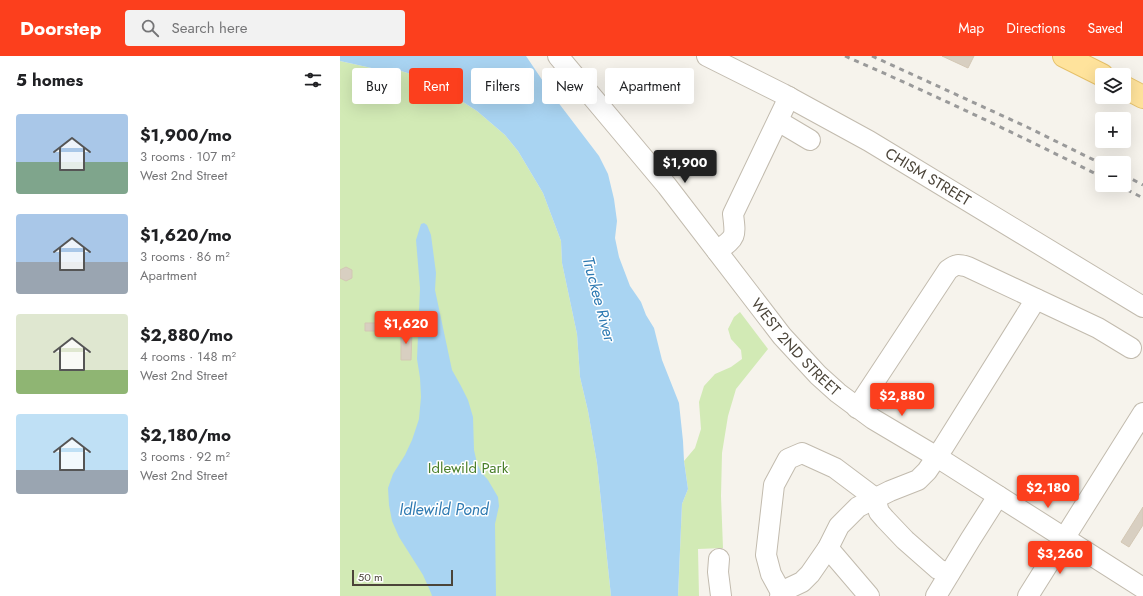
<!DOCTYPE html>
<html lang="en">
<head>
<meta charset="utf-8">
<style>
  body { margin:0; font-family:Jost,sans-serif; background:#f2f2f2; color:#202124; height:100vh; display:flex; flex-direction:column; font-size:15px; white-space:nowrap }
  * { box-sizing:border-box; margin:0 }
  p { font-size:13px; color:#757577 }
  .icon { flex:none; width:22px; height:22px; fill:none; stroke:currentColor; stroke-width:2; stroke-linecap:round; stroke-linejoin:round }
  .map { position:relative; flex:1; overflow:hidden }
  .drawer { display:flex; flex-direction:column; background:#fff; width:340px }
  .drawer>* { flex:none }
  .banner { position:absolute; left:12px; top:12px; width:380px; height:36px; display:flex; gap:8px }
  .fabs { position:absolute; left:755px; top:12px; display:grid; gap:8px }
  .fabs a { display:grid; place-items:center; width:36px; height:36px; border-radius:4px; background:#fff; box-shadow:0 4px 16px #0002; font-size:20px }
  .scale { position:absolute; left:12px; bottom:10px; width:101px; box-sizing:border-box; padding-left:4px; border:2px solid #4b4439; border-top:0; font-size:11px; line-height:14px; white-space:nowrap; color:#4b4439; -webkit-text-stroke:3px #fff; paint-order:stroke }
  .price { position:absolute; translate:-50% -34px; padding:0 9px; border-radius:4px; background:#fc3f1d; color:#fff; font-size:13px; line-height:26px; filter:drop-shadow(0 1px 2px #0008) }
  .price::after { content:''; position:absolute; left:50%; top:24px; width:12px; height:9px; margin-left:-6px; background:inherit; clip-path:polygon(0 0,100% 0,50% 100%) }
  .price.current { background:#222; color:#fff }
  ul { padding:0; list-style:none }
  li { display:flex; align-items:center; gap:12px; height:100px; padding:0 16px }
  li span { display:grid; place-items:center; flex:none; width:112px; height:80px; border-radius:4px; color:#555 }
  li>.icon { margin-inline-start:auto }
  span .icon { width:48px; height:48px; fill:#fffc; stroke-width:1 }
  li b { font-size:17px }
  h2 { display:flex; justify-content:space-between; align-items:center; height:48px; padding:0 16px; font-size:17px }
  .tag { padding:0 14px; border-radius:4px; background:#fff; box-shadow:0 4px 16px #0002; font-size:14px; line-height:36px }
  .tag.current { background:#fc3f1d; color:#fff }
  header { display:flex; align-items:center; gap:24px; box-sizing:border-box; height:56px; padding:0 20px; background:#fc3f1d; color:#fff }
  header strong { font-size:19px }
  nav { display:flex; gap:22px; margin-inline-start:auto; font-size:14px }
  .search { width:280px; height:36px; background:#f2f2f2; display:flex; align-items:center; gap:10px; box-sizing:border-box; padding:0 14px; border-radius:4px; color:#757577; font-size:15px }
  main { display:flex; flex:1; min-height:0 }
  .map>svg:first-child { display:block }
  .green { fill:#d2eab5 }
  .water { fill:#a9d4f2 }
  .building { fill:#d8cfc1; stroke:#d3c7b4 }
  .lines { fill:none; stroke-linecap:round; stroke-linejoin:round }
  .minor-casing { stroke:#c2bbae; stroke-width:22 }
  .major-casing { stroke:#e6c16a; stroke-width:24 }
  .minor { stroke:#fff; stroke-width:20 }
  .major { stroke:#ffe39c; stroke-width:22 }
  .rail { stroke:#9a9a9a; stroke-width:3; stroke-dasharray:5 5; stroke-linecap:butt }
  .labels { text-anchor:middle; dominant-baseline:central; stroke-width:3; stroke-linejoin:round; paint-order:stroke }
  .street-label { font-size:15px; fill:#4b4439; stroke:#fff }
  .park-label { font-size:15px; fill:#4a7f2a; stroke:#fff }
  .water-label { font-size:16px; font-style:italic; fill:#2e7ab2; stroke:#fff }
</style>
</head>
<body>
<header>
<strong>Doorstep</strong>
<div class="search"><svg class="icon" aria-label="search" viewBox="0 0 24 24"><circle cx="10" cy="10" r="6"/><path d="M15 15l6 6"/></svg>Search here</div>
<nav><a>Map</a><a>Directions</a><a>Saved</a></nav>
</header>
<main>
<section class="drawer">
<h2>5 homes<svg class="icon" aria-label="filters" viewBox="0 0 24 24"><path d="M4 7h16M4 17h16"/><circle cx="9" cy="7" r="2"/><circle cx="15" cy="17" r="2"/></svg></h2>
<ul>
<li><span style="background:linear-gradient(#a9c7e8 60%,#7fa58c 0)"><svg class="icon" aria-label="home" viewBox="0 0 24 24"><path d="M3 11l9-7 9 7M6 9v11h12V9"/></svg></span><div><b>$1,900/mo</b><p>3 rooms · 107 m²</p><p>West 2nd Street</p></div></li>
<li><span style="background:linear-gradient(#a9c7e8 60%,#9aa5b1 0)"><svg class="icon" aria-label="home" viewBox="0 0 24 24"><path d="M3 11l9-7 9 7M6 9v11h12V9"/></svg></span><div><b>$1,620/mo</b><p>3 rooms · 86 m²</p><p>Apartment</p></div></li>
<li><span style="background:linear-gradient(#dfe7d0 70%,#8fb573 0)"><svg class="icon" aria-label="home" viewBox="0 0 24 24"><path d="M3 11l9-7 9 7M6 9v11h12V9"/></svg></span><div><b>$2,880/mo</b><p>4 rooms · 148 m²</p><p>West 2nd Street</p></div></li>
<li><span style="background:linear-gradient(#bfe0f5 70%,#9aa5b1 0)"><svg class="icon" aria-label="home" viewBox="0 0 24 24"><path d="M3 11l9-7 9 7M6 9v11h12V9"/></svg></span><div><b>$2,180/mo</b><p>3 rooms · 92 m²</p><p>West 2nd Street</p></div></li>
</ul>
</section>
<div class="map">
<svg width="803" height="540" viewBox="0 0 803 540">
  <rect width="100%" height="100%" fill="#f6f3ec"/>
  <path class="green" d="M0 5 45 15 58 14 77 20 123 46 137 55 165 79 178 95 203 137 221 185 222 207 237 278 240 321 248 355 257 407 271 540H0Z
    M400 256 428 293 396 333 388 360 382 397 381 440 383 492 358 493 359 540H338L342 448 348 433 344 405 355 392 361 373 359 346 364 330 375 318 391 311 402 303 401 294 391 283 388 273 394 261Z"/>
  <path class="water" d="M0 0H186L211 37 259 100 268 118 274 143 277 165 275 182 279 201 290 230 301 246 306 259 314 272 322 304 339 347 343 385 344 405 348 433 342 448 338 540H271L257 407 248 355 240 321 237 278 222 207 221 185 203 137 178 95 165 79 137 55 123 46 77 20 58 14 45 15 0 5Z
    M84 167 87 169 91 179 96 217 95 234 112 314 121 330 128 344 133 361 134 394 137 407 141 416 148 424 158 441 159 450 155 468 156 540H92L91 537 83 519 59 481 52 465 49 449 48 432 53 418 65 399 72 384 79 363 81 341 80 322 77 303 80 232 76 184 81 168Z"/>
  <path class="building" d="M602 0H634L628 12Z
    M6 211 12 214V222L6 225 0 222V214Z
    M25 267H38V275H25Z
    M61 274H72L71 304H61Z
    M803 451V469L789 491 781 486Z"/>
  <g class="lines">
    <g class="minor-casing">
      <g id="minor">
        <path id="s1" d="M218 0 327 130 442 280 478 319 498 337 533 363 597 401 803 532"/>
        <path id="s2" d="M367 0 443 38 529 85 803 251"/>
        <path d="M438 65 470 84"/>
        <path d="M377 195C396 181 396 182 393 158L449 41"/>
        <path d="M517 352 608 214C616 208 618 208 628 211L758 272 791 292"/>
        <path d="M488 492 529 540"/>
        <path d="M379 503 378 516 381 540"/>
        <path d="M442 538 431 518 426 499 434 429 448 403 462 397 495 412 535 442 539 456 545 463 565 484 598 513 609 518"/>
        <path d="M440 540 445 534 462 526 470 518 488 492 499 470 518 451 550 435 578 424 587 415 604 390 696 243"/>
        <path d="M596 540 630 484 658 440"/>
        <path d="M688 540 803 357"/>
      </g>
    </g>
    <g class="major-casing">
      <path id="major" d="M724 0 762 19
        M784 31 803 41"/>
    </g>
    <use href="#minor" class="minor"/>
    <use href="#major" class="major"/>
    <path class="rail" d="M505 0C592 38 677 78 762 121
      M532 0 687 71 762 108
      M784 119 803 129
      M778 129 803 142"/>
  </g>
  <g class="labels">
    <g class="street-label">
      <text stroke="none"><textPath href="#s2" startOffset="252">CHISM STREET</textPath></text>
      <text stroke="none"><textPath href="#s1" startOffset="376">WEST 2ND STREET</textPath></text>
    </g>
    <g class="park-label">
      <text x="128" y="412">Idlewild Park</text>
    </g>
    <g class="water-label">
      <text transform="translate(259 243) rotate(75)">Truckee River</text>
      <text x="104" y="453">Idlewild Pond</text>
    </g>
  </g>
</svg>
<div class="fabs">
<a><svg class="icon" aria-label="layers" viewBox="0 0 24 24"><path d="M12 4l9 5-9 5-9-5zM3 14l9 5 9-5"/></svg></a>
<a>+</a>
<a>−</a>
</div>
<div class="scale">50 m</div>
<b class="price current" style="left:345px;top:128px">$1,900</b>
<b class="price" style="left:66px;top:289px">$1,620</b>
<b class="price" style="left:562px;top:361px">$2,880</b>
<b class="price" style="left:708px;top:453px">$2,180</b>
<b class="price" style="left:720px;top:519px">$3,260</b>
<div class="banner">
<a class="tag">Buy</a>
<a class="tag current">Rent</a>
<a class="tag">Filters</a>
<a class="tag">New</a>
<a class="tag">Apartment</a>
</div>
</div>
</main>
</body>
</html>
